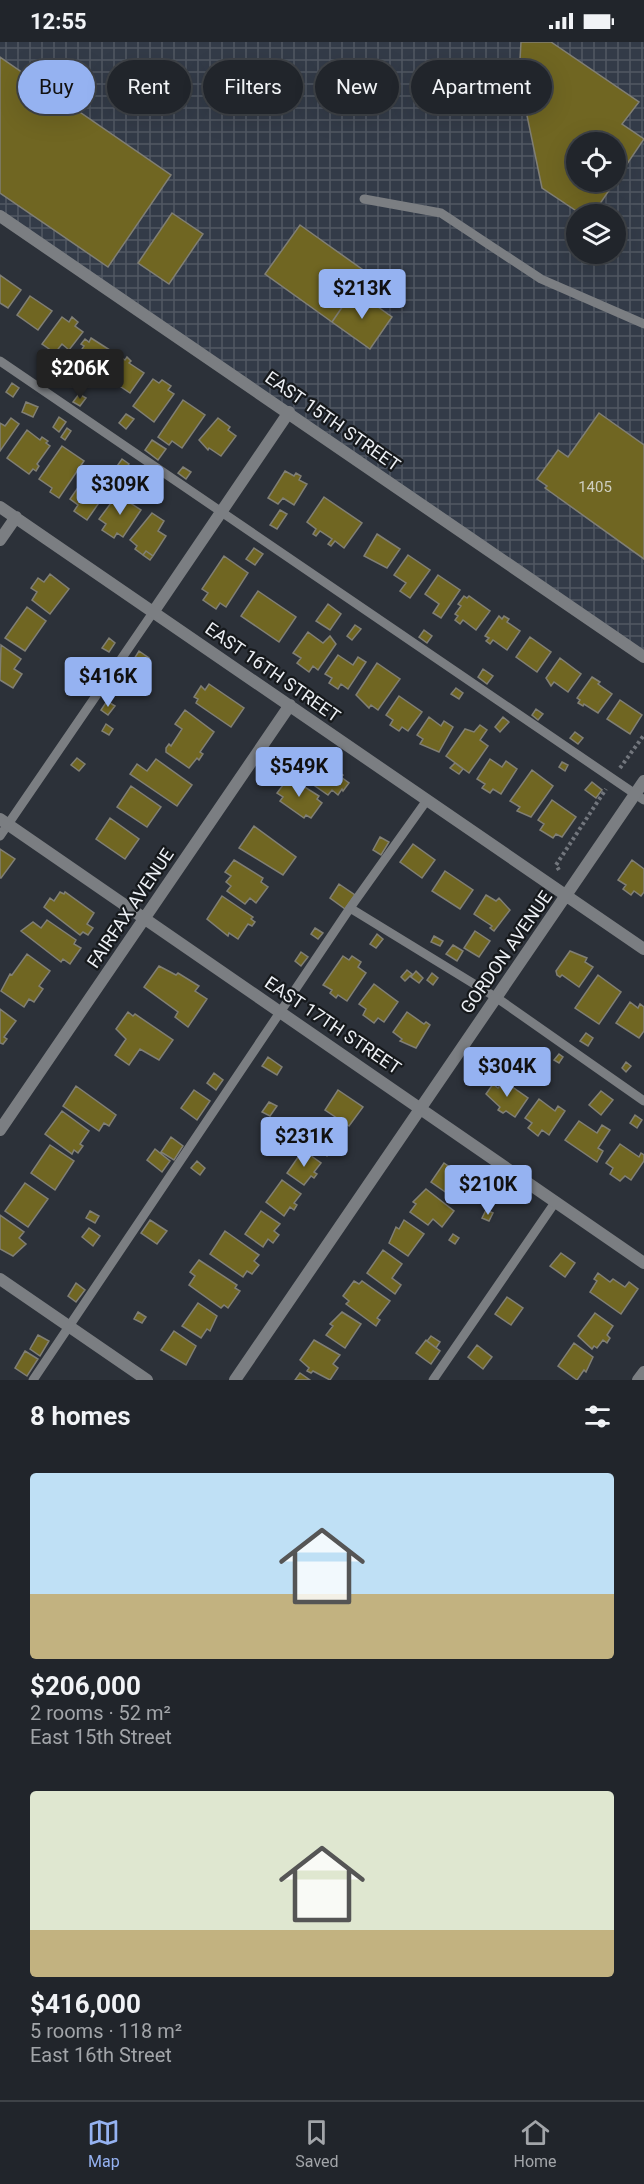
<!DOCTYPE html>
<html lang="en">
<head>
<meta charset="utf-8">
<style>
  body { margin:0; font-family:Roboto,sans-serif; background:#292d33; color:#f1f3f6; height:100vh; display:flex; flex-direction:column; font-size:22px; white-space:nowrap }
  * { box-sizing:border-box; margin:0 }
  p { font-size:20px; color:#a2a5a9 }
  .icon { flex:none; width:33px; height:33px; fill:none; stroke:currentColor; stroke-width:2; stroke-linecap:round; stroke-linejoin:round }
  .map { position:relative; height:1338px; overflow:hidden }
  .sheet { display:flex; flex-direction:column; background:#21252b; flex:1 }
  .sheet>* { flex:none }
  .guide { position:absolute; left:18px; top:18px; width:609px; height:54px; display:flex; gap:12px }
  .fabs { position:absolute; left:566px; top:90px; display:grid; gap:12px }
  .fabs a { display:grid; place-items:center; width:60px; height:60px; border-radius:50%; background:#21252b; box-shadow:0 6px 24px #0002,0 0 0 2px #3e4247; font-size:30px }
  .price { position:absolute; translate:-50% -51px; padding:0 14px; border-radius:6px; background:#95b2f1; color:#111; font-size:20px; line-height:39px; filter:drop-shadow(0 2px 3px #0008) }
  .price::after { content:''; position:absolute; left:50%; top:36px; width:18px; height:14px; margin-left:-9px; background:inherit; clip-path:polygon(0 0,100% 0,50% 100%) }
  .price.selected { background:#222; color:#fff }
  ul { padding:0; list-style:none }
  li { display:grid; align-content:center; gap:12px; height:318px; padding:0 30px }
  li span { display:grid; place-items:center; height:186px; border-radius:6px; color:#555 }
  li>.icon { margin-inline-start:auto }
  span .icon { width:108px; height:108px; fill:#fffc; stroke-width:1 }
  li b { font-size:26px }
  h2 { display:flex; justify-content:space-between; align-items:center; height:72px; padding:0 30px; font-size:26px }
  .pill { padding:0 21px; border-radius:27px; background:#21252b; box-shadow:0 6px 24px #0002,0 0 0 2px #3e4247; font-size:21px; line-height:54px }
  .pill.selected { background:#95b2f1; color:#111 }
  .status { display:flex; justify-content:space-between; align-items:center; height:42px; padding:0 30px; background:#21252b; direction:ltr }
  .status svg { height:16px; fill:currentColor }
  .dock { display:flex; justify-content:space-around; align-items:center; height:84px; border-top:2px solid #3e4247; background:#21252b; font-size:16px; color:#a2a5a9 }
  .dock a { display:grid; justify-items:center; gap:3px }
  .dock .selected { color:#95b2f1 }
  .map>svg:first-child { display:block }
  .industrial { fill:url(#industrial-grid); fill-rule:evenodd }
  .building { fill:#706622; stroke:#807f75; stroke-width:1.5; fill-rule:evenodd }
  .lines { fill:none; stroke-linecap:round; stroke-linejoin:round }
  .path { stroke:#72767d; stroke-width:4; stroke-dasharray:3 3; stroke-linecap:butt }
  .lane { stroke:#7b7e82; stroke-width:9 }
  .street { stroke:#7b7e82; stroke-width:12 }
  .labels { text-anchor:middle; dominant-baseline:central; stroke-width:4.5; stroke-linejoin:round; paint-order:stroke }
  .number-label { font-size:15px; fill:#cecec0 }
  .street-label { font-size:18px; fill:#edf0f5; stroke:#16191c }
</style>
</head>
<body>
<div class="status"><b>12:55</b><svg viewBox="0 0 49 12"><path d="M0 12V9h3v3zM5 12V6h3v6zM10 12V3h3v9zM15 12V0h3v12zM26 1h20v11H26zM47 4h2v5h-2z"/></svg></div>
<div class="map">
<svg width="644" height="1338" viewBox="0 0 644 1338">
  <defs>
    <pattern id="industrial-grid" width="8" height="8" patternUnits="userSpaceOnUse" patternTransform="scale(1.5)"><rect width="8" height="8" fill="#333b48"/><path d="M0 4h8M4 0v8" fill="none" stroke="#515863"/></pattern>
  </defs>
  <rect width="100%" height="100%" fill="#2c3139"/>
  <path class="industrial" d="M0 0H644V616L0 174ZM576 100H615V140H576ZM576 172H615V212H576Z"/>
  <path class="building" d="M521 0H551L639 60 622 82 644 97 593 172H581L542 146 519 35ZM576 100H615V140H576Z
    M0 15 171 133 108 225 0 151Z
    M172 171 203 192 169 242 138 221Z
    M300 183 366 230 332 280 265 232Z
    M0 233 21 248 8 266 0 261Z
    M354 248 392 275 370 307 332 280Z
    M30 254 52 269 38 288 17 273Z
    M62 275 69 280 72 275 78 280 75 284 83 290 69 308 62 302 55 311 42 302Z
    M91 296 113 310 94 340 83 333 89 323 85 320 83 323 77 315 84 304 81 302 85 297 89 300Z
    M127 315 131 319 129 321 144 331 130 351 108 336 122 316 125 318Z
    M46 330 54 336 49 344 40 337Z
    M153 337 159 341 162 338 171 344 168 348 174 352 154 380 133 364Z
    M12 341 19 346 13 355 6 350Z
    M79 352 86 356 80 364 73 360Z
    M183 358 205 373 182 406 172 399 169 403 158 395Z
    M26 360 38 365 33 375 22 370Z
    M599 371 644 403V517L545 446 547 444 537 437 558 408 568 415Z
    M126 372 134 377 126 387 119 381Z
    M59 375 66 380 59 390 53 385Z
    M11 376 19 382 0 409V381L5 384Z
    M218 376 230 385 228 388 236 394 221 414 209 406 208 408 199 398Z
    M67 386 71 389 65 398 61 395Z
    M27 388 40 398 42 395 48 399 46 401 50 404 37 422 39 424 36 429 33 427 29 432 7 416Z
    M152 398 166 407 158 418 145 408Z
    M62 404 84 419 59 456 50 450 52 446 39 437Z
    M122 417 129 422 117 440 110 434Z
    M183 425 191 430 186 437 178 431Z
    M90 428 110 445 87 478 74 469 78 463 70 457Z
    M285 429 294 434 296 431 301 434 299 438 307 442 294 463 283 456 278 462 268 456Z
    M154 439 159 443 151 453 146 449Z
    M120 449 134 459 132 462 141 468 123 495 117 491 114 496 102 488 106 482 99 477Z
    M324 455 362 481 344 506 335 499 331 504 328 502 332 497 320 489 316 494 313 492 316 487 307 480Z
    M280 468 287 472 277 487 270 483Z
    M152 471 164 479 158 489 166 494 153 514 146 509 143 513 135 507 137 504 130 498Z
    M377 492 400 507 387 526 364 514Z
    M254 506 263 512 255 523 246 517Z
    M146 509 153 514 150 518 143 513Z
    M408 513 430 528 410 556 400 549 406 541 394 533Z
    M224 514 248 531 226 565 220 561 216 567 203 558 208 551 202 547Z
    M50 532 69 547 50 572 32 558 37 550 31 546 38 536 44 540Z
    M438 533 460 548 441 576 433 571 439 562 425 552Z
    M258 549 296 575 279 600 241 574Z
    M464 554 467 556 469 554 490 569 476 588 463 578 460 582 455 578 458 574 455 572 461 564 458 562Z
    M328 562 341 572 330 588 316 579Z
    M27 565 46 579 25 609 5 596Z
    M499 574 502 577 504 574 509 577 507 580 520 589 507 608 493 598 490 602 486 599 489 596 485 594Z
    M355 583 361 587 352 598 347 594Z
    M424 588 432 594 427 601 419 595Z
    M308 590 323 601 330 594 336 602 318 628 313 624 309 630 297 621 301 616 293 611Z
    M530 595 551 610 537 630 516 615Z
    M109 596 115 601 109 610 102 606Z
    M1 603 21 617 14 627 22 632 13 646 0 638Z
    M139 609 149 616 144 623 134 617Z
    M338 613 353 623 358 615 366 620 348 647 341 642 338 647 329 641 332 636 325 632Z
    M560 616 581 632 568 650 554 640 551 644 546 636Z
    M96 618 102 624 95 633 88 627Z
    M377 621 400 637 378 668 371 663 369 666 356 653Z
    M77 627 93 639 83 653 67 641Z
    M483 627 493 634 487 642 478 635Z
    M592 635 600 640 598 642 612 652 598 671 584 662 583 664 578 661 580 658 577 656Z
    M209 642 244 666 231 685 196 661 198 657 194 655 201 644 205 648Z
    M456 646 463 651 459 657 451 652Z
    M399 654 422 670 408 689 402 685 399 689 390 683 393 678 386 673Z
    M620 658 642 673 630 692 607 677Z
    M107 659 115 664 108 673 101 668Z
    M536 667 543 672 538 678 532 673Z
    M185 668 214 690 200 710 203 712 199 718 197 716 189 726 166 710V706L169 702 171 704 182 687 175 682Z
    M429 675 441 684 444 679 453 685 439 710 420 702 423 697 417 693Z
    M503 675 509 680 500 690 495 685Z
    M106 682 113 687 109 693 102 689Z
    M480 683 487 688 480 698 488 704 469 731 446 714 465 687 474 690Z
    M575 690 583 696 578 702 570 696Z
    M307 708 343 733 341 735 349 741 343 749 342 747 338 753 332 748 328 753 292 728Z
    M77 716 85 722 79 729 71 723Z
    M156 717 192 743 177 764 130 732 137 722 147 729Z
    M490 717 502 725 506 719 517 727 501 752 493 747 490 751 482 746 485 742 477 737Z
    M562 720 568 723 565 729 559 725Z
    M455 721 463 727 459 732 450 726Z
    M532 728 553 744 531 775 517 769 520 765 510 759Z
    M289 735 319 754 317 757 322 761 311 776 306 773 304 776 280 759 283 755 277 751Z
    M592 740 602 748 596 756 585 748Z
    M131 744 161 765 147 785 117 765Z
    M552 758 576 775 562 795 556 792 553 796 540 788 544 782 538 778Z
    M110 776 139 797 125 817 96 797Z
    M254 784 296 815 283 833 239 806Z
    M380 795 389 800 381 813 373 808Z
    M413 802 435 818 422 836 400 820Z
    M0 807 15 817 1 836H0Z
    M234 818 263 836 261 840 268 845 256 861 250 856 245 862 227 849 231 844 226 840 231 834 225 830Z
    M632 818 644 827V850L641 854 634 849 631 853 623 847 626 843 618 838Z
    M445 829 473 848 460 867 432 849Z
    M339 842 355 853 345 867 330 856Z
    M60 850 64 852 65 850 94 871 87 882 93 886 88 893 83 890 80 893 44 865 50 856 54 859Z
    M486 853 496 859 499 856 510 868 494 889 490 886 492 884 474 872Z
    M222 854 253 875 251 877 255 880 252 884 248 882 238 897 229 891 228 894 207 877Z
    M47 878 76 898 74 902 81 906 70 922 63 917 61 920 21 889 33 880 41 886Z
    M315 886 323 891 318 897 311 892Z
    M475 889 490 899 479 915 464 906Z
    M377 892 383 897 376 906 370 902Z
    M434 894 443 899 440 904 431 900Z
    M453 903 463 909 457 919 446 912Z
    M570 909 587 916 585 920 593 925 579 945 562 933 560 935 557 933 556 929Z
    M301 910 308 915 301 924 295 919Z
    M27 912 50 929 39 944 43 947 34 960 29 957 24 965 1 949 10 932 12 933Z
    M343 914 349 918 352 914 361 920 358 925 366 931 347 959 338 953 336 956 330 951 332 948 323 943Z
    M159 924 176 933 178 931 199 944 195 949 207 957 188 985 175 975 178 970 144 945Z
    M407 928 412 932 405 939 401 935Z
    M416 929 423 936 419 941 411 935Z
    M432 931 438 936 433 943 427 938Z
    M598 933 621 950 599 982 575 966Z
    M374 942 398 960 384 980 378 976 374 981 363 973 366 967 359 962Z
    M630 960 638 966 640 962 644 965V989L639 996 616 981Z
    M0 967 16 979 4 995 7 997 3 1002 0 1001Z
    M128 970 133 974 135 972 173 998 159 1018 140 1007 129 1023 115 1013 126 997 116 987Z
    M407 970 424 982 426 980 430 983 416 1006 400 999 402 997 393 990Z
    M586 991 593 996 588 1004 580 999Z
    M559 1012 563 1015 559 1021 554 1018Z
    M268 1015 282 1025 277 1033 262 1024Z
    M540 1019 549 1026 542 1035 533 1028Z
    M626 1020 631 1024 626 1030 622 1026Z
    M214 1031 223 1038 216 1048 207 1041Z
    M504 1039 528 1056 515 1075 506 1069 503 1071 498 1068 500 1065 486 1052 493 1042 498 1046Z
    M76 1044 116 1073 109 1084 104 1081 99 1089 63 1064Z
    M194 1048 210 1059 197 1078 181 1066Z
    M338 1048 363 1065 349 1084 325 1068Z
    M601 1049 613 1058 601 1073 589 1063Z
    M539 1057 555 1069 558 1064 565 1069 549 1093 542 1088 538 1094 528 1086 532 1081 525 1076Z
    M269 1060 277 1064 270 1074 262 1070Z
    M62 1069 89 1089 80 1102 83 1104 78 1111 74 1108 72 1112 45 1092Z
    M635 1073 642 1078 637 1086 630 1081Z
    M323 1078 343 1092 338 1098 342 1101 336 1110 332 1107 327 1114 308 1100Z
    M579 1079 597 1091 602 1083 610 1088 598 1106 603 1109 597 1120 565 1098Z
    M171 1095 183 1104 174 1118 161 1110Z
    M620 1102 639 1115 641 1111 644 1113V1119L631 1138 625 1134 620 1139 610 1132 613 1126 606 1121Z
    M50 1103 74 1119 55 1148 31 1131Z
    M155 1107 170 1119 162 1130 147 1118Z
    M303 1108 321 1121 314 1130 317 1132 314 1136 311 1134 304 1143 287 1131Z
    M197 1119 205 1126 200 1133 191 1126Z
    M444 1121 467 1137 454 1156 431 1140Z
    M282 1138 301 1152 294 1161 297 1163 294 1168 290 1165 284 1174 266 1160Z
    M25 1141 48 1157 28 1185 5 1169Z
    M426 1147 454 1169 442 1185 433 1177 428 1183 410 1170 416 1162 413 1160Z
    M486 1168 493 1171 489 1179 482 1176Z
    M90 1169 99 1174 95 1181 86 1176Z
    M261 1169 280 1182 274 1189 279 1193 273 1201 268 1197 263 1205 245 1192Z
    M0 1173 24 1190 19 1196 26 1202 13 1214 0 1207Z
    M150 1178 167 1189 157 1202 141 1191Z
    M404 1178 424 1192 408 1214 389 1201 396 1185 399 1187Z
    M89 1186 100 1194 93 1204 82 1195Z
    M225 1189 259 1213 254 1219 259 1223 252 1232 247 1229 243 1235 210 1212Z
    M453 1192 459 1196 455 1202 449 1198Z
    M383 1208 402 1222 392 1236 401 1243 395 1252 367 1231Z
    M561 1211 575 1221 565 1235 550 1224Z
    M199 1218 237 1243 235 1246 240 1249 228 1266 224 1263 221 1266 189 1243 195 1234 190 1230Z
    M598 1231 610 1240 613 1237 625 1245 629 1240 638 1247 621 1272 590 1250 597 1239 594 1237Z
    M354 1239 359 1242 362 1239 390 1259 377 1276 380 1278 376 1284 346 1262 349 1259 343 1254Z
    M76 1241 85 1248 76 1260 68 1254Z
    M507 1255 523 1266 511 1283 495 1272Z
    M198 1261 217 1274 210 1289 207 1287 201 1296 182 1284Z
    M138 1270 146 1275 142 1281 134 1277Z
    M342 1270 361 1282 345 1306 326 1293 333 1284 330 1282Z
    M595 1271 613 1284 607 1293 610 1296 607 1301 603 1298 597 1306 594 1304 592 1307 578 1294Z
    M174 1289 196 1304 186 1323 161 1308Z
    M38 1293 49 1299 40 1314 30 1307Z
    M431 1294 440 1300 436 1306 427 1299Z
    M314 1298 340 1313 333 1322 338 1326 330 1338 313 1329 311 1331 307 1329 309 1326 300 1318Z
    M426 1298 440 1309 431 1322 416 1311Z
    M574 1301 593 1315 586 1330 584 1328 577 1338 558 1324Z
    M477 1303 492 1315 483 1327 468 1315Z
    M25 1309 38 1317 27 1334 15 1326Z
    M300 1331 310 1338H295Z"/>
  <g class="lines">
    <path class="path" d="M620 726 644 693
      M559 828 556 823 606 747"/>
    <path class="lane" d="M364 157 441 171 541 237 644 282
      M0 319 644 758
      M0 794 154 569
      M350 866 497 956 644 1059
      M33 1338 350 866 427 758
      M433 1338 556 1159"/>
    <path class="street" d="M0 174 644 615
      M0 465 644 907
      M0 498 16 475
      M154 569 289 370
      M0 777 644 1221
      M0 1088 290 663
      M0 1237 147 1338
      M235 1338 644 739
      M638 1338 644 1330"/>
  </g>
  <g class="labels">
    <g class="number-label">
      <text x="595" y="445">1405</text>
    </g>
    <g class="street-label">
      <text transform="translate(333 379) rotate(35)">EAST 15TH STREET</text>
      <text transform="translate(273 630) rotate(35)">EAST 16TH STREET</text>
      <text transform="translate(130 866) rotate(-56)">FAIRFAX AVENUE</text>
      <text transform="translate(506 910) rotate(-55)">GORDON AVENUE</text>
      <text transform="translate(333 983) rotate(34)">EAST 17TH STREET</text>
    </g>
  </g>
</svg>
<div class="fabs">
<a><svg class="icon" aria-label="locate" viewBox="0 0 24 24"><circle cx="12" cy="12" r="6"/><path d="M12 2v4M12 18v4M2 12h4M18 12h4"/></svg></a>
<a><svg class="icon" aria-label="layers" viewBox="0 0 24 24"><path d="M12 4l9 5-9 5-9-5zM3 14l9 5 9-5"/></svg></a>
</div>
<b class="price" style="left:362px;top:278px">$213K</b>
<b class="price selected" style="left:80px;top:358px">$206K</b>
<b class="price" style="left:120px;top:474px">$309K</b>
<b class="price" style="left:108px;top:666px">$416K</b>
<b class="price" style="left:299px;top:756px">$549K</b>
<b class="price" style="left:507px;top:1056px">$304K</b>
<b class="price" style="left:304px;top:1126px">$231K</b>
<b class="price" style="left:488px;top:1174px">$210K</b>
<div class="guide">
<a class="pill selected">Buy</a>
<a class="pill">Rent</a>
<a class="pill">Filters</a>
<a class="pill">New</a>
<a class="pill">Apartment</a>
</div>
</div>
<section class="sheet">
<h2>8 homes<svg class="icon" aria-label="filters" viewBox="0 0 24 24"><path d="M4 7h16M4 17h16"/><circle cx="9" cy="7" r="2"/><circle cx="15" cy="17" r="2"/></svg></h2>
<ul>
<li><span style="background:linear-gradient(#bfe0f5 65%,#c2b280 0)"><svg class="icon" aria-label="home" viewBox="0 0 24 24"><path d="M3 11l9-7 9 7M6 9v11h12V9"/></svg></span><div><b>$206,000</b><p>2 rooms · 52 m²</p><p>East 15th Street</p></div></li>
<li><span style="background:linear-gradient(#dfe7d0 75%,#c2b280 0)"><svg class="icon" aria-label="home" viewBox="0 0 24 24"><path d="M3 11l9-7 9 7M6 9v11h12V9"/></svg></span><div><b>$416,000</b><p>5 rooms · 118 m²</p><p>East 16th Street</p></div></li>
</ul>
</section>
<nav class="dock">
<a class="selected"><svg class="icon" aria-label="map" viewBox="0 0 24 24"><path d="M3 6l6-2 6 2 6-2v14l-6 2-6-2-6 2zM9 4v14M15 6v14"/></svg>Map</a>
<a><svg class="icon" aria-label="saved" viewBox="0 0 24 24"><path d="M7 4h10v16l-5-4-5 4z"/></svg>Saved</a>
<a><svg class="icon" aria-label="home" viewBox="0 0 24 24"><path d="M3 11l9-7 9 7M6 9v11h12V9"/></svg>Home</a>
</nav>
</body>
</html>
